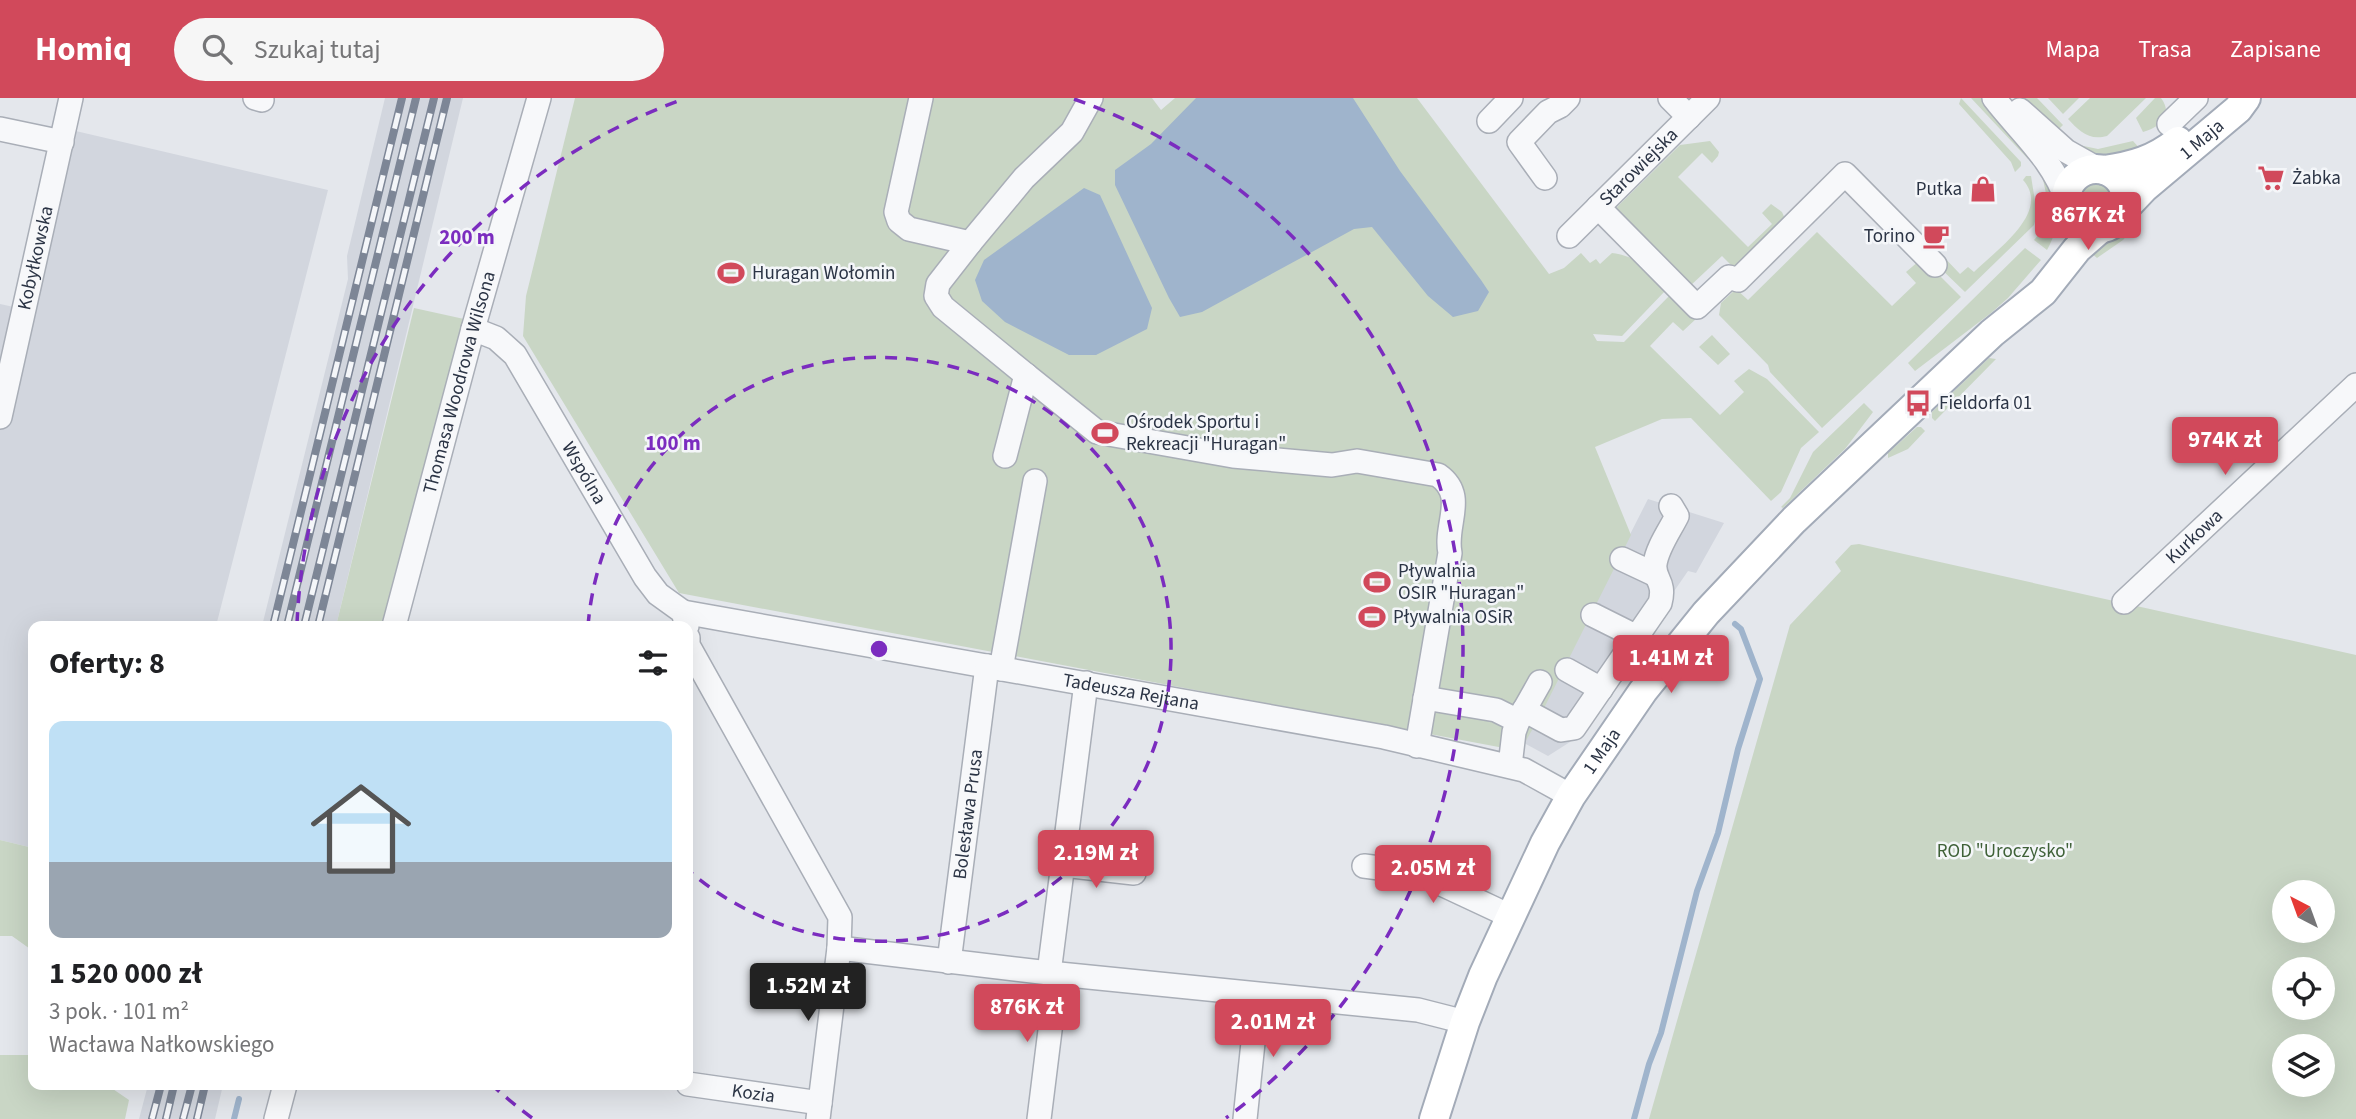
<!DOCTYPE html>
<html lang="pl">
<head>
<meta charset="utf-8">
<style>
  body { margin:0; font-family:"Source Sans 3",sans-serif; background:#f6f6f6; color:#202124; height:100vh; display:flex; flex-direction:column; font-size:26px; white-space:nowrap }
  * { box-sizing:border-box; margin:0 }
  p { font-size:23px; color:#757577 }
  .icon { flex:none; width:38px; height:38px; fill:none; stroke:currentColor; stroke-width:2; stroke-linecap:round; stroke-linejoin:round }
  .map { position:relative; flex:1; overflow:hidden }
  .side { position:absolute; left:28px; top:523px; width:665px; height:469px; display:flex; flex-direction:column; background:#fff; border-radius:14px; box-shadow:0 7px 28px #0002 }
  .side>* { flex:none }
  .needle { width:46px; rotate:319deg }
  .tools { position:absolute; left:2272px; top:782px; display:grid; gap:14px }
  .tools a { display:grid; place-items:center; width:63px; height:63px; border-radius:50%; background:#fff; box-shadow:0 7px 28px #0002; font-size:35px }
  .price { position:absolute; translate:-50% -60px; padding:0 16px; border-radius:7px; background:#d1495b; color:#fff; font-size:23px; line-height:46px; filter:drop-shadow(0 2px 4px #0008) }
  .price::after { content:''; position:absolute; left:50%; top:42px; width:21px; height:16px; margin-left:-10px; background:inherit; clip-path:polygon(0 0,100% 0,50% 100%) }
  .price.active { background:#222; color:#fff }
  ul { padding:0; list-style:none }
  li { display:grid; align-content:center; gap:14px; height:371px; padding:0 21px }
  li span { display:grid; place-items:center; height:217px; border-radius:14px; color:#555 }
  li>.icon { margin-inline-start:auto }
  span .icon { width:126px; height:126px; fill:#fffc; stroke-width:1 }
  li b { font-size:30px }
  h2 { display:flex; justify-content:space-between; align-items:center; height:84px; padding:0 21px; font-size:30px }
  header { display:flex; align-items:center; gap:42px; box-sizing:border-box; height:98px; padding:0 35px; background:#d1495b; color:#fff }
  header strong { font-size:33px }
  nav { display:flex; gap:38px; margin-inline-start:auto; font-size:24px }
  .search { width:490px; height:63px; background:#f6f6f6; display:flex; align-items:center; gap:18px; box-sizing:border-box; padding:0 24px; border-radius:38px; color:#757577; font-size:26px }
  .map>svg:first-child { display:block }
  .built { fill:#d2d6de }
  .green { fill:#c9d6c5; fill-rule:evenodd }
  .water { fill:#9fb4cc }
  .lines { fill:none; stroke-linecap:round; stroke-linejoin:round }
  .stream { stroke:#9fb4cc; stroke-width:6 }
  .minor-casing { stroke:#a9aeb7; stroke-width:26 }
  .major-casing { stroke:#a3abb8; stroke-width:32 }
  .minor { stroke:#f7f8fa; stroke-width:23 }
  .major { stroke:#fff; stroke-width:28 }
  .rail-casing { stroke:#7d8696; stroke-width:8 }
  .rail { stroke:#f4f6f9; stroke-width:5; stroke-dasharray:16; stroke-linecap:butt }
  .ring { fill:none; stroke:#7b2cbf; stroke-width:3.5; stroke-dasharray:12 9 }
  .labels { text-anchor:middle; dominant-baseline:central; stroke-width:5; stroke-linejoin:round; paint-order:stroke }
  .street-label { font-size:19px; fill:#2b3445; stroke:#f4f6f9 }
  .poi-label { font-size:19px; fill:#2b3445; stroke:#f4f6f9; text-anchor:start }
  .park-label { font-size:19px; fill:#3f6138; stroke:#f4f6f9 }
  .centre { fill:#7b2cbf; stroke:#f4f6f9; stroke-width:3.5 }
  .ring-label { font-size:21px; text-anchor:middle; font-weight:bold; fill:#7b2cbf; stroke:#f4f6f9; stroke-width:5; stroke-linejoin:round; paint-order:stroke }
</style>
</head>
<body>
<header>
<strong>Homiq</strong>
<div class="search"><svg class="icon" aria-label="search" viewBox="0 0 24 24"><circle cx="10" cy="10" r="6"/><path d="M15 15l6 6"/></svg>Szukaj tutaj</div>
<nav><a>Mapa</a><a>Trasa</a><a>Zapisane</a></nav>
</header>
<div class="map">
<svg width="2356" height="1021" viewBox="0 0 2356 1021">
  <rect width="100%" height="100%" fill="#e4e7ec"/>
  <path class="built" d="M385 0H463L336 528H262L348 181 347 158Z
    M63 30 328 92 216 528H33V750L0 742V206L23 211Z
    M1648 401 1724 425 1696 475 1688 473 1570 644 1548 658 1524 645Z
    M148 987H223L215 1021H139Z"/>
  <path class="green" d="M575 0H1152L1161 12 1175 0H1417L1549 176 1564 170 1581 155 1590 165 1596 161 1600 166 1612 155C1641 159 1647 172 1666 192L1622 238 1593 236 1597 243 1624 244 1670 197H1673L1697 220 1683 233 1673 224 1650 248 1720 317 1744 294 1734 283 1749 271 1767 281 1819 334 1801 350 1781 394 1771 403 1691 320 1662 321 1595 349 1631 437 1539 620 1520 653 679 495 523 238 526 198Z
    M1961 0 2021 64V68L2015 74 2011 64 1959 6Z
    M1971 0H1984L2033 56 2028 61Z
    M2018 0H2037L2063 27 2055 35Z
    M2048 0H2079L2063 16Z
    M2090 0H2146L2107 38C2089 43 2079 33 2068 21Z
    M2155 0H2161C2174 18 2160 29 2143 34L2136 20Z
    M1710 43 1719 54 1718 58 1712 65 1702 55 1678 79 1748 149 1772 126 1762 115 1771 106 1782 114 1786 123 1736 172 1722 158 1689 189 1615 111 1680 47Z
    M2133 43 2142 53 2105 59 2093 58 2074 46 2098 51Z
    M2042 76 2053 89C2052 117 2062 125 2047 152L2034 142C2056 118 2047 105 2042 76Z
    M2026 78H2031L2037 116 2034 127 1965 194 1938 168 1936 156 1939 154 1960 176 1968 169 1974 174C1995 153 2052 114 2023 82Z
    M2077 102a20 20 0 1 1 40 0a20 20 0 1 1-40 0Z
    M1817 134 1892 208 1916 185 1906 174 1919 163 1933 171 1961 199 1822 330 1770 274 1768 267 1719 217 1721 205 1736 191 1748 202Z
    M2130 134 2123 142 2097 160 2089 153 2097 147 2111 144Z
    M2025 150 2041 162 2008 200 1991 215 1915 273 1908 265Z
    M414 210 464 221 384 528H336Z
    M1712 237 1730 256 1718 267 1699 249Z
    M1989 260 1996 261 1935 323 1932 320V314Z
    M1864 305 1873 314 1845 351 1783 410 1781 409 1790 400 1813 354Z
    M1917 329H1921L1925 333 1908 351 1888 360V355Z
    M1859 446 2356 557V1021H1649L1790 527 1841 473 1835 464 1851 447ZM2284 794H2322V833H2284ZM2284 872H2322V910H2284ZM2284 948H2322V987H2284Z
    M0 742 33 750V853L12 838H0Z
    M0 957H33V987H107L129 1002 125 1021H0Z"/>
  <path class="water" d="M1196 0H1353L1400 73 1481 182 1489 194 1478 213 1453 219 1428 198 1372 129 1354 131 1202 214 1180 219 1169 200 1115 87V72L1151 46Z
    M1084 90 1100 97 1152 210 1147 231 1096 257H1069L1005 224 982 203 975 182 984 162Z"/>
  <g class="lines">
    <path class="stream" d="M234 1021 239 1001
      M1634 1021 1649 966 1661 935 1697 793 1718 735 1738 651 1760 581 1741 531 1735 526"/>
    <g class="minor-casing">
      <g id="minor">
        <path d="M255 0 262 2"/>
        <path d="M921 0 896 114 899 123 909 131 970 145 938 186 936 198 943 209 1026 277"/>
        <path d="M1670 0 1689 19"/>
        <path d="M1994 0C2020 34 2054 62 2067 104"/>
        <path d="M2020 12 2066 53 2098 71"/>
        <path d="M1489 23 1511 0"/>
        <path d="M2169 26 2196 0"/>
        <path d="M0 31 62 44"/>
        <path d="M1545 80 1519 44 1548 14 1560 8 1568 0"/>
        <path d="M1598 109 1697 209 1729 179 1738 182 1845 76 1935 167"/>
        <path id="s1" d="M1569 138 1708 0"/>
        <path d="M970 145 1024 80 1072 34 1091 0"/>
        <path id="s2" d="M473 231 496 240 515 257 645 479 658 496 683 514 687 528"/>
        <path id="s3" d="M0 319 71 0"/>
        <path d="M1005 358 1026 277 1097 334 1233 358 1332 367 1357 363 1438 377C1468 398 1444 426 1450 455L1417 648"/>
        <path d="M1622 461 1656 477"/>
        <path id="s4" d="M2124 504 2356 287"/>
        <path id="s5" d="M683 514 1384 639 1524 672 1571 698"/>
        <path d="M1593 517 1637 539"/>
        <path id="s6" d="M394 528 473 231 539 0"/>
        <path d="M688 540V547L840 819 839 850 818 1021"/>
        <path d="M1001 571 1035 383"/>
        <path d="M1567 572 1601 591"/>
        <path d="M1425 600 1496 612 1518 623 1514 634 1510 668"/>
        <path d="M1524 612 1561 632 1574 630 1660 505C1666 483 1653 481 1655 466 1657 450 1670 432 1677 418L1671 408"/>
        <path d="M1518 623 1540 584"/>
        <path d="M1063 767 1134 775"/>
        <path d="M1364 768 1418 775 1510 818"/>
        <path d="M839 850 1049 875 1418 912 1465 924"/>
        <path id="s7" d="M949 864 987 568"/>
        <path d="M1049 875 1086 585"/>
        <path id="s8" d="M688 986 820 1005"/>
        <path d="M276 1021 285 987"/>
        <path d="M1039 1021 1057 876"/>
        <path d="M1245 1021 1258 897"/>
      </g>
    </g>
    <g class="major-casing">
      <g id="major">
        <circle cx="2096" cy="101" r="30"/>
        <path d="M2104 72C2133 68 2154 62 2178 43"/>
        <path id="s9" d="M2125 110 2144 90 2238 11 2246 0"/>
        <path id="s10" d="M1434 1021 1465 924 1483 878 1545 745 1571 698 1643 593 1706 515 1794 422 1992 235 2043 194 2077 151 2100 131"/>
      </g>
    </g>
    <use href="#minor" class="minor"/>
    <use href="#major" class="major"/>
    <g class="rail-casing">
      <path id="rail" d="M273 528 402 0
        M287 528 416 0
        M304 528 434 0
        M318 528 447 0
        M152 1021 161 987
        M166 1021 174 987
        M183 1021 192 987
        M197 1021 205 987"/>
    </g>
    <use href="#rail" class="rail"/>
  </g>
  <g class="ring">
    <path d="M588 528A292 292 0 1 1 689 773"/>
    <path d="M532 1020A583 583 0 0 1 493 988M297 526A583 583 0 0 1 684 1M1074 1A583 583 0 0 1 1226 1020"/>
  </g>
  <defs>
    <g id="supermarket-bare" transform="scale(2.1)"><path d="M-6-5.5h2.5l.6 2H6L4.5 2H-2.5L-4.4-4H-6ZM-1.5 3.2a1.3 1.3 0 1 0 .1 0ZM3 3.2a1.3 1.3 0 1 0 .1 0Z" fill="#d1495b" stroke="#f4f6f9" stroke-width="2.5" paint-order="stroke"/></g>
    <g id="shop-bare" transform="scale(2.1)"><path d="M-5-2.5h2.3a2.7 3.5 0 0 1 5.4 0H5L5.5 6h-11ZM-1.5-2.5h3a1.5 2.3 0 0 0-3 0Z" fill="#d1495b" stroke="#f4f6f9" stroke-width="2.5" paint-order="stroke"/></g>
    <g id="cafe-bare" transform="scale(2.1)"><path d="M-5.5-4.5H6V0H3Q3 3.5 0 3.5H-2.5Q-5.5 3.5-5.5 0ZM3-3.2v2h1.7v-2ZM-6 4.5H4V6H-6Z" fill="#d1495b" stroke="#f4f6f9" stroke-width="2.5" paint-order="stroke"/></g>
    <g id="stadium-bare" transform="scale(2.1)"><path d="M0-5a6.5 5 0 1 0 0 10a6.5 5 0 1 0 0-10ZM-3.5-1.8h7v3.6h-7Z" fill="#d1495b" stroke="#f4f6f9" stroke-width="2.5" paint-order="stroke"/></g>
    <g id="bus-bare" transform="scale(2.1)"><path d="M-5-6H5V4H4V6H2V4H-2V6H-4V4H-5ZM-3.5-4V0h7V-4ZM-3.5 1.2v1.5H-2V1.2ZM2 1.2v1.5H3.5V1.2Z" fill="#d1495b" stroke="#f4f6f9" stroke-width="2.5" paint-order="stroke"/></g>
  </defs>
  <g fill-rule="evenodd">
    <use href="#supermarket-bare" x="2271" y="80"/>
    <use href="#shop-bare" x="1983" y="91"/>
    <use href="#cafe-bare" x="1936" y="138"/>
    <use href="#stadium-bare" x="731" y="175"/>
    <use href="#bus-bare" x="1918" y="305"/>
    <use href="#stadium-bare" x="1105" y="335"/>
    <use href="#stadium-bare" x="1377" y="484"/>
    <use href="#stadium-bare" x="1372" y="519"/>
  </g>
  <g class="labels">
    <g class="street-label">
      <text stroke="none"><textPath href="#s9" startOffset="103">1 Maja</textPath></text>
      <text stroke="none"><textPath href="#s1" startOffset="98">Starowiejska</textPath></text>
      <text stroke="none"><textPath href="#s3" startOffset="163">Kobyłkowska</textPath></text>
      <text stroke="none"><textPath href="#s6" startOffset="252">Thomasa Woodrowa Wilsona</textPath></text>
      <text stroke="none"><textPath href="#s2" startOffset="187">Wspólna</textPath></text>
      <text stroke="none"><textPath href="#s4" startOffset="96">Kurkowa</textPath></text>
      <text stroke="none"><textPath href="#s5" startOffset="455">Tadeusza Rejtana</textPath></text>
      <text stroke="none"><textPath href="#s10" startOffset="406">1 Maja</textPath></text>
      <text stroke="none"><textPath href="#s7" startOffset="149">Bolesława Prusa</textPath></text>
      <text stroke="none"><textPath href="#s8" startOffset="66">Kozia</textPath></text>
    </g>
    <g class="poi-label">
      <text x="2292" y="80">Żabka</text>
      <text x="1962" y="91" text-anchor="end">Putka</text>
      <text x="1915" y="138" text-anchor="end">Torino</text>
      <text x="752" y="175">Huragan Wołomin</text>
      <text x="1939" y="305">Fieldorfa 01</text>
      <text x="1126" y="324">Ośrodek Sportu i<tspan x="1126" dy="22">Rekreacji "Huragan"</tspan></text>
      <text x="1398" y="473">Pływalnia<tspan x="1398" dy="22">OSIR "Huragan"</tspan></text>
      <text x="1393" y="519">Pływalnia OSiR</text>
    </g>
    <g class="park-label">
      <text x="2005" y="753">ROD "Uroczysko"</text>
    </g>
  </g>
  <circle cx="879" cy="551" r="10" class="centre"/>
  <g class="ring-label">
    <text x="467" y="146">200 m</text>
    <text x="673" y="352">100 m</text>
  </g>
</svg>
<div class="tools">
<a><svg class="needle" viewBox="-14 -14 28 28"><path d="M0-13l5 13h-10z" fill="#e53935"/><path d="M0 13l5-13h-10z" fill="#757577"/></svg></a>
<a><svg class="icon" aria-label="locate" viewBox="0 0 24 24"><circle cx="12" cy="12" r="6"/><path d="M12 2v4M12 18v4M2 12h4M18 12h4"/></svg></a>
<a><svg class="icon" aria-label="layers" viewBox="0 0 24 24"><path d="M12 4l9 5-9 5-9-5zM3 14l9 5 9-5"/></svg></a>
</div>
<b class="price" style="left:2088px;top:154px">867K zł</b>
<b class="price" style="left:2225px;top:379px">974K zł</b>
<b class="price" style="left:1671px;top:597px">1.41M zł</b>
<b class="price" style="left:1096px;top:792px">2.19M zł</b>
<b class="price" style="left:1433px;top:807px">2.05M zł</b>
<b class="price active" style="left:808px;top:925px">1.52M zł</b>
<b class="price" style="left:1027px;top:946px">876K zł</b>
<b class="price" style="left:1273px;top:961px">2.01M zł</b>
<section class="side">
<h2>Oferty: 8<svg class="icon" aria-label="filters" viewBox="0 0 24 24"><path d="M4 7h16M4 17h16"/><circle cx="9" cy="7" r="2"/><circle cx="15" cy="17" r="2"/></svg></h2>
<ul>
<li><span style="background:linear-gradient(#bfe0f5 65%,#9aa5b1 0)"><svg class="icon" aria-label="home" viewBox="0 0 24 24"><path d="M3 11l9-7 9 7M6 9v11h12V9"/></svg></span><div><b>1 520 000 zł</b><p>3 pok. · 101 m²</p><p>Wacława Nałkowskiego</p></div></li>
</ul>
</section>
</div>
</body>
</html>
